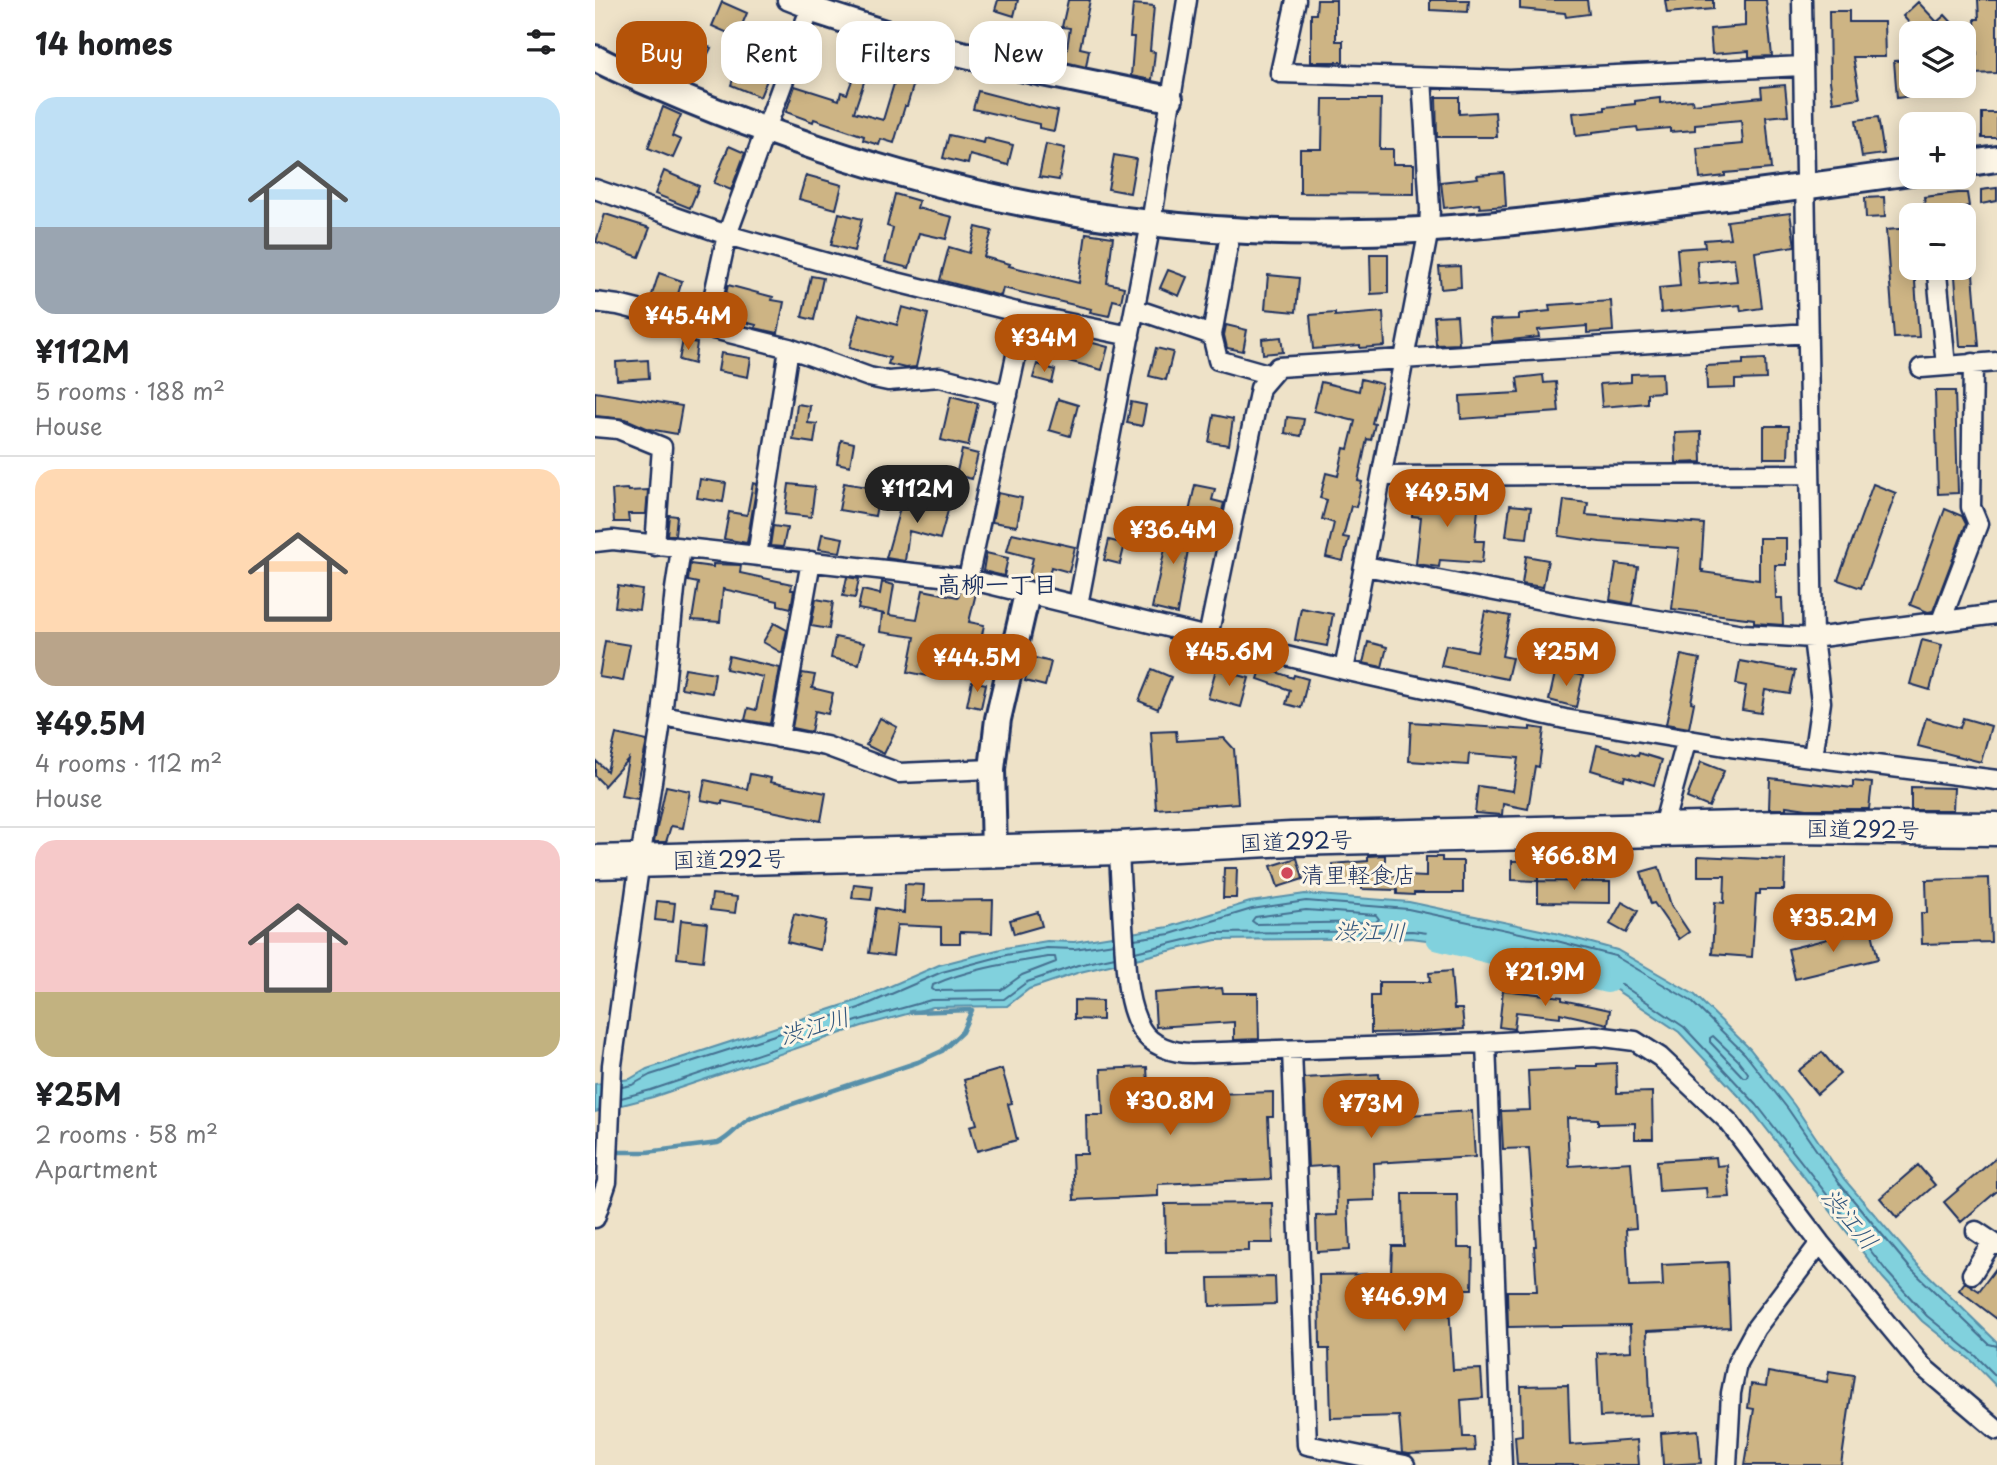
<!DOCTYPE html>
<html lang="en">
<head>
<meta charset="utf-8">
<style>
  body { margin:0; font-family:"Playpen Sans","Klee One",sans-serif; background:#f6f6f6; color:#202124; height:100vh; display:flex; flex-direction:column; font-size:26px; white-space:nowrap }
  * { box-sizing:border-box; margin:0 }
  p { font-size:23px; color:#757577 }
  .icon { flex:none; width:38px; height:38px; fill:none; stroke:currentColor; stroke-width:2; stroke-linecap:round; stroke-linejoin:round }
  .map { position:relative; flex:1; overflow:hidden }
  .details { display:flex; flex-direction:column; background:#fff; width:595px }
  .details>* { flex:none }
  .guide { position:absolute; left:21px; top:21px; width:665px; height:63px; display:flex; gap:14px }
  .tools { position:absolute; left:1304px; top:21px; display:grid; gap:14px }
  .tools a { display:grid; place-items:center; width:77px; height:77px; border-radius:14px; background:#fff; box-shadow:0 4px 18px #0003; font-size:35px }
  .price { position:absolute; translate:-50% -60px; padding:0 16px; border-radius:24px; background:#b45309; color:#fff; font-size:23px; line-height:46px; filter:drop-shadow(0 2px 4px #0008) }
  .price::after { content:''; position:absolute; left:50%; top:42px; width:21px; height:16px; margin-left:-10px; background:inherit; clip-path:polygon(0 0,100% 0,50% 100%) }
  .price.on { background:#222; color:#fff }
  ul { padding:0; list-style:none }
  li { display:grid; align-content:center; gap:14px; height:371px; padding:0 35px }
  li+li { border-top:2px solid #e0e0e0 }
  li span { display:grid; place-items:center; height:217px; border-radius:21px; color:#555 }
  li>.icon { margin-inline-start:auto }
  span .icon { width:126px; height:126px; fill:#fffc; stroke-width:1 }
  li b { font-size:30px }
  h2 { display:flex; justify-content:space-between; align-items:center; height:84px; padding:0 35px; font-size:30px }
  .tag { padding:0 24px; border-radius:21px; background:#fff; box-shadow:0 4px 18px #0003; font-size:24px; line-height:63px }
  .tag.on { background:#b45309; color:#fff }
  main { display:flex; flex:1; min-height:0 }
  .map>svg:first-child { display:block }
  .water { fill:#81d1dd; stroke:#5890aa; stroke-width:2 }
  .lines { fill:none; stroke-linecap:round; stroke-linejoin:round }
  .shore { stroke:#447091; stroke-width:2 }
  .stream { stroke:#5890aa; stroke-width:4.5 }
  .river { stroke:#81d1dd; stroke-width:28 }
  .building { fill:#cdb484; stroke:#1b2f5e; stroke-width:2; fill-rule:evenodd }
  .street-casing { stroke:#1b2f5e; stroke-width:23 }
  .secondary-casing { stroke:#1b2f5e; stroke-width:30 }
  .highway-casing { stroke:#1b2f5e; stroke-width:37 }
  .street { stroke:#fcf5e5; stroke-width:18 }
  .secondary { stroke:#fcf5e5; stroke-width:24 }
  .highway { stroke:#fcf5e5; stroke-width:32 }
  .poi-dot { fill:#d1495b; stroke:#fcf5e5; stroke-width:2.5 }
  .labels { text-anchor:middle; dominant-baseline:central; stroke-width:6; stroke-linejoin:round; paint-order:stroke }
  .street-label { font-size:23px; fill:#1b2f5e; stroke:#fcf5e5 }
  .poi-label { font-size:23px; fill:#1b2f5e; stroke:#fcf5e5; text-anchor:start }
  .neighbourhood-label { font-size:24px; font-weight:bold; fill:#1b2f5e; stroke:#fcf5e5 }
  .water-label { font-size:24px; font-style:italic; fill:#34587e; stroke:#fcf5e5 }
</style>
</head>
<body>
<main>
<section class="details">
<h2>14 homes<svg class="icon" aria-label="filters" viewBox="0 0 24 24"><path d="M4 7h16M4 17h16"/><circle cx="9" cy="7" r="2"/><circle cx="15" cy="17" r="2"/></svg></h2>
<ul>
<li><span style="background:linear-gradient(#bfe0f5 60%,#9aa5b1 0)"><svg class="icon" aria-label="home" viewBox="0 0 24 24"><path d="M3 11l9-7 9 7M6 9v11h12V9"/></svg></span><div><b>¥112M</b><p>5 rooms · 188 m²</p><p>House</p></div></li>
<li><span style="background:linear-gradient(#ffd9b3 75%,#b9a48a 0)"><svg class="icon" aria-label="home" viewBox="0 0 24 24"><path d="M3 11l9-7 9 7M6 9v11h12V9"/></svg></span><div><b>¥49.5M</b><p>4 rooms · 112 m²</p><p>House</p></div></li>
<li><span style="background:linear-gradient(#f6c9c9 70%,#c2b280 0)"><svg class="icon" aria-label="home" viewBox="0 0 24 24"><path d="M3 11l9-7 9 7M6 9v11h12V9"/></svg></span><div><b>¥25M</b><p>2 rooms · 58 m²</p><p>Apartment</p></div></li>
</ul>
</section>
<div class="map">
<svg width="1402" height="1465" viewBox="0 0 1402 1465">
  <rect width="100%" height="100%" fill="#eee2c8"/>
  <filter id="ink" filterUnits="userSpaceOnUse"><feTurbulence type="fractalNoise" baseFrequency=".0143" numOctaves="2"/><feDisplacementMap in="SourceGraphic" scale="14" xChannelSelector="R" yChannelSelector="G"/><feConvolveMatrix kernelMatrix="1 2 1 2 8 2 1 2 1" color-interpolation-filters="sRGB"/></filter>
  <g filter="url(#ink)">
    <path class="water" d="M710 894 814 902 960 933 1022 950 1100 995 1155 1049 1199 1105 1249 1179 1321 1263 1402 1342V1387L1377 1361 1327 1321 1288 1278 1156 1109 1084 1032 1018 988 933 953 816 938 621 940 485 972 434 989 412 1006 338 1007 267 1026 58 1097 0 1112V1084L35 1079 52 1069 261 1001 344 965 410 948 452 941 479 942 574 927 655 902Z"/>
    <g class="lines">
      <path class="shore" d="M711 910 781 915 784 919 781 922 661 924 657 921 660 917Z
        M539 939 575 934 657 909 711 901 813 909 958 940 1020 956 1096 1001 1150 1054 1193 1109 1244 1183 1315 1268 1394 1344 1402 1346
        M540 952 620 933 817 931 935 946 1021 981 1089 1027 1162 1105 1293 1273 1332 1316 1381 1356 1402 1377
        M453 957H460L461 962 427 975 406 990 340 991 337 989 338 985C373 969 415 963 453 957Z
        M1118 1036 1143 1060 1153 1073 1152 1077H1148L1115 1042V1038Z
        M27 1087 37 1085 55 1075 264 1008 347 972 411 955 452 948 479 949 519 943
        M26 1098 56 1090 265 1020 336 1000 409 999 432 982 483 965 520 957"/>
      <path class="stream" d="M18 1152H52L123 1143C136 1137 143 1125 156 1118L323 1062 347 1051 367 1032 377 1010 316 1012"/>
      <path class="river" d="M845 937 1012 979"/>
    </g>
    <path class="building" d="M403 0H423L419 16 400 10Z
      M473 0H495L485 48 494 50 491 67 470 62 475 28 467 27Z
      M722 0H741V41H748V62H716V14H721Z
      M835 0H874L873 12 835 10Z
      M925 0H992L994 14 971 17 970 13 925 9Z
      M1070 0H1118V9L1072 13Z
      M1150 0H1171L1177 56 1154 57V51L1117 54 1115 29 1150 26Z
      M1383 0H1402V73L1378 74 1377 54H1382L1380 19H1384Z
      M127 2 152 13 142 37 117 26Z
      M1323 2 1342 22 1350 15 1361 27 1354 33H1323L1308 16Z
      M538 4 559 6 555 51 560 52 557 80 536 76 539 37H535Z
      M1234 11H1254V22H1289L1290 57H1258L1265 98 1238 102 1235 81Z
      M100 40 116 48 101 78 85 70Z
      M267 53 277 56 276 59 281 61V66L275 81 270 79 259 112 288 120 301 77 319 83 312 106H310L299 143 286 139 284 145 268 140 269 136 219 119 218 122 191 112 200 86 244 100 246 92 252 94Z
      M1316 60V96L1302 98 1299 61Z
      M144 63 174 75 165 97 136 85Z
      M1190 85 1193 115 1171 117 1176 169 1130 173V176L1105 179 1102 148 1148 144 1146 120 1100 124V130L1075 132V128L1043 131 1042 127 998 132V134L981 136 978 113 1010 110V107L1040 104V101L1065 98V103L1097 100 1098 104 1167 97 1166 87Z
      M383 91 448 108 463 111 459 131 444 128V124L378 109Z
      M841 97H864V114L900 112 902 137H842Z
      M728 99H786L785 149H798V164H819V194L705 193V149H727Z
      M68 107 86 115 77 136 86 140 78 158 53 148Z
      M1387 113H1402V138H1387Z
      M1283 117 1289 154 1267 157 1261 120Z
      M354 135 389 143 390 138 418 145 413 165 375 155 373 164 348 158Z
      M451 144 470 148 464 180 444 177Z
      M134 146 150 153 136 190 119 183Z
      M519 155 541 159 535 193 513 189Z
      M69 171 104 186 95 208 60 194Z
      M909 173 911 206 885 208 884 204 849 208 846 182 883 178 882 175Z
      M211 175 247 185 241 209 204 199Z
      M1402 188V201L1386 204V190Z
      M1363 193H1372L1374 206 1364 208 1365 212 1331 215 1329 197Z
      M300 194 324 201 322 208 357 217 351 239 324 233 314 268 290 262 298 228 292 226Z
      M1289 197 1290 217 1271 218 1270 198Z
      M244 213 267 219 259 251 236 245Z
      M1195 213 1200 246 1160 252 1167 308 1146 311 1145 305 1066 313 1064 288 1085 286 1082 249 1110 247 1109 240 1135 238 1132 221ZM1139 258 1142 281 1104 284 1102 261Z
      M10 214 55 228 44 257 1 242Z
      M381 227 397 231 389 257 415 264 414 266 484 283 491 233 518 237 512 283 529 287 526 302 518 300 514 316 495 312 496 309 408 288 406 296 345 280 354 247 374 253Z
      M1316 228V268H1319L1324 337 1299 338 1291 230Z
      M775 254H793V293L776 294Z
      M865 266 866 287 846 289 844 267Z
      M573 270 592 277 584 296 565 288Z
      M64 273 87 281 79 307 55 301Z
      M1378 274 1384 346H1365L1360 276Z
      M673 275 704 278 701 312 670 309Z
      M216 276 228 278 219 320 207 317Z
      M133 285 178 297 177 300 189 302 183 333 160 328 161 325 126 316Z
      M1016 301 1018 331 992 333V326L943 330 944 337 897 342 895 320 924 319V314L955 311 954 305Z
      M307 307 333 314 321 367 310 368 293 364 295 358 255 347 264 314 302 325Z
      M788 312 790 346 765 348V345L718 349 715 315 740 313V316Z
      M862 315 864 344 841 345 839 316Z
      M631 325 652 330 648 351 632 348 629 335Z
      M472 336 513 347 507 370 466 359Z
      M686 337 688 352 668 354 667 339Z
      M88 340 102 343 99 364 84 360Z
      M561 348 578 352 571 380 554 376Z
      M126 353 156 358 153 377 123 371Z
      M1170 359 1171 379 1140 380V388L1112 389 1111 366 1148 364V360Z
      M53 360 54 378 22 380 21 362Z
      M442 364 460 370 457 383 438 378Z
      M1067 373 1068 392 1052 393V403L1007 407 1005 384 1036 382V374Z
      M948 375 949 383 961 382 964 412 866 419 865 396 924 393 922 378Z
      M766 379 787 384 777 423 780 424 776 440 772 439 763 481 767 482 761 507 756 506 748 537 754 538 748 561 731 557 739 523 727 519 732 500 725 498 731 473 743 476 749 448 753 449 760 421 719 411 726 382 764 391Z
      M1340 391H1360L1363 493 1343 494Z
      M0 392 87 406 82 434 54 429 31 419 0 416Z
      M356 396 383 403 373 446 346 440Z
      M463 399 483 405 475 436 454 430Z
      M536 402 551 405 547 426 532 423Z
      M202 404 215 406 213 423 222 424 219 443 198 440Z
      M619 415 638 419 634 445 614 442Z
      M692 417 709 419 706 436 690 433Z
      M1169 426H1194L1193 458H1169Z
      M1106 432 1107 462 1081 463 1080 433Z
      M246 440 259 443 255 466 242 463Z
      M367 450 383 454 377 479 361 475Z
      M105 479 131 483 128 502 102 498Z
      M158 483 162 484 152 543 129 539 134 512 152 515Z
      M249 483 285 489 280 516 244 510Z
      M194 484 220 487 216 517 190 514Z
      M1278 484 1301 493 1266 588 1243 580Z
      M600 485 620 489 617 500 629 503 625 519 594 512Z
      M32 489 33 491 53 490 51 514H33L34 522H19L17 490Z
      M820 492 884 498 880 541H889L887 563 845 560 844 567 821 564 826 517 817 516Z
      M403 493 427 498 422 526 397 522Z
      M342 495 356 500 345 539 314 531 310 561 291 558 307 501 337 509Z
      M969 500 993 503 991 515 1109 524 1106 570H1108L1107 572 1164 580V538H1191V565H1180L1181 598H1187L1188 625 1159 623V619L1077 609 1084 548 1005 542 964 536Z
      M915 505 936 507 932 538 911 536Z
      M1350 509 1367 516 1371 524 1338 611 1333 612 1315 605Z
      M74 515 82 516 80 535H72Z
      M577 516 598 521 582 614 557 608Z
      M178 526 192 528 188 547 175 546Z
      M417 533 480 547 474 572 456 567 452 584 433 580 438 558 412 551Z
      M227 534 248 538 245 552 224 549Z
      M514 540 530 544 525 564 509 560Z
      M391 553 413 558 409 576 388 571Z
      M931 556 953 560 948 587 927 584Z
      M95 564 118 567V564L146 565 145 573 197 584 196 590H199L196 608 183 605V601L128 589 125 622 97 620 103 583 93 581Z
      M1021 564 1043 567 1037 604 1015 600Z
      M252 577 264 579 260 598 248 596Z
      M287 582 299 585 294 615 322 619 328 590 363 597 365 590 381 593 374 622 389 625 383 655 349 648 343 678 313 672 320 637 285 632 287 614H290L263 609 267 590 285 594Z
      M23 586 47 590 44 610 20 607Z
      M221 599 238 602 234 629 216 626Z
      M706 608 738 614 732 646 700 640Z
      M890 611 915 616 907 656 917 658 912 679 846 666 851 645 882 651Z
      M179 623 192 630 187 653 168 642Z
      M240 637 269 643 264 664 236 658Z
      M1327 640 1347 645 1335 690 1315 684Z
      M10 641 35 645 28 681 4 677Z
      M773 642 792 647 787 667 768 663Z
      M1086 655 1105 659 1096 702 1099 703 1094 728 1071 724Z
      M134 656 185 668 175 724 150 720 153 708 161 710 168 677 131 669Z
      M436 657 456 662 450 686 430 681Z
      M1145 661 1200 671 1195 694 1170 690 1166 713 1147 710 1151 686 1141 684Z
      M667 667 698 678 699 675 713 679 706 708 691 704 695 690 663 679Z
      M90 668 120 673 117 693 86 688Z
      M557 669 576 677 563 709 544 701Z
      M621 669 654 678 646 707 613 698Z
      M961 669 988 676 981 707 954 700Z
      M207 673 220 675 217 688 238 693 233 714 220 711 216 732 197 728Z
      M377 681 391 684 386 708 372 705Z
      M285 718 302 727 289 754 271 745Z
      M1331 718 1365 728 1368 718 1396 726 1386 762 1323 746Z
      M816 722 935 730V727L949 729 944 767 940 766 933 809 908 804 907 815 880 813 883 786 918 791 923 758 874 754 873 765 814 761Z
      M581 731 582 741 629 738 639 749 643 803 561 809 556 732Z
      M21 734 52 741 43 782 45 783 43 799 26 796 33 759 8 787 9 785 0 776V760L12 771Z
      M1002 745 1043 756 1044 753 1067 760 1059 785 1030 776 1029 780 996 770Z
      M1106 762 1129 771 1114 807 1092 798Z
      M155 774 176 778 175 782 231 793 226 821 127 801V804L106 800 110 780 152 789Z
      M1175 778 1258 788V781L1277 783 1274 809H1212L1191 806V809H1174Z
      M71 786 95 791 88 828 76 826 71 842H59Z
      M1316 787 1359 788 1358 810H1316Z
      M790 855V875L831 877V857H847V861H868V893H819V895L802 894V890L767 889V884L739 886 738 864 773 861V856Z
      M1103 856 1190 860 1189 890H1165V894H1161L1157 957 1117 954 1120 902 1129 903 1130 876H1103Z
      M702 858 708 879 683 887 676 866Z
      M943 860V881L917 880V861Z
      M1064 867 1076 905 1094 932 1084 939 1059 903 1056 904 1046 872Z
      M629 868H642L641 898H628Z
      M1394 878 1396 942 1327 944 1326 913H1332L1331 880Z
      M943 881 1015 882V903L943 902Z
      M259 884 278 886 276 900 257 898Z
      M310 884 329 885 328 901 398 900 397 933 365 932V943H346V927L302 925 298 956 274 953 281 908 309 913Z
      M117 894 142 897 140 913 115 910Z
      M62 901 80 903 78 922 60 920Z
      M1027 902 1043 911 1031 933 1015 924Z
      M443 912 447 926 419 934 415 920Z
      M199 914 231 921 225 950 192 942Z
      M86 920 112 923 108 961 82 958Z
      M1276 928 1283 959 1200 979 1193 949Z
      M856 971 859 1009H867L869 1029 825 1032 776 1033V996H784V982H835L834 973Z
      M627 988 628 993H663L664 1039 639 1040V1022L561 1027 559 993Z
      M908 990 967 997V1000L1015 1010 1013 1024 965 1013V1017L921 1012 919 1029 904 1027Z
      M479 1000 507 1001V1020L479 1019Z
      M1227 1052 1245 1074 1222 1094 1203 1071Z
      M1021 1063 1022 1093 1057 1092 1058 1139H1040V1123L1003 1124V1119L972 1118 974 1166 1036 1162 1041 1228 1031 1229 1034 1287 1068 1286 1067 1265 1132 1262 1135 1327 1052 1331 1056 1415 1005 1417 1002 1353 1036 1351 1035 1325 913 1327 912 1291H942L939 1246H941L934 1148 908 1149 906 1111 935 1110 933 1071 981 1069V1066H1002V1064Z
      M552 1067 553 1085 621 1082V1094L678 1092V1117H673L676 1179 563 1184V1196L479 1200 477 1154H492L491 1115H508L506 1069Z
      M407 1069 417 1103 413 1104 422 1140 382 1151 375 1126 382 1124 369 1080Z
      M784 1074 785 1089 812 1087 814 1115 877 1111 880 1157 779 1163 780 1200 753 1201 755 1250 722 1252 721 1216 742 1215 741 1165 713 1167 709 1078Z
      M1121 1157 1122 1166 1132 1165 1135 1197 1112 1198 1111 1188 1064 1191 1062 1161Z
      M1402 1157V1191L1366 1222 1349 1202Z
      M1323 1165 1340 1185 1302 1218 1285 1198Z
      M808 1194H862L863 1248H878L877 1289H853L858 1370 886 1369 888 1398 866 1400 868 1437H879L880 1451 814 1454 807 1453 804 1416 736 1418 734 1349H725L724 1275 796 1274 797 1246H809Z
      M677 1203 678 1243H654V1251L571 1252 570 1204Z
      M1402 1267V1319L1364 1290 1370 1282 1384 1291Z
      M680 1277 681 1304 615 1306 614 1278Z
      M1234 1371 1259 1375 1246 1465H1150L1159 1409 1153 1408 1156 1384 1171 1386 1173 1372 1232 1382Z
      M973 1385 975 1445 1042 1440 1044 1465H922L920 1436 927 1435 926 1386Z
      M1103 1430 1106 1463 1068 1465 1066 1433Z"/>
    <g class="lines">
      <g class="street-casing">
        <path id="street" d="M701 0 685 73 915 80 1208 66
          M1207 0 1218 638 1226 702 1218 757
          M0 189 132 235 293 280 430 314 535 336
          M1342 274 1351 366
          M0 302 23 305 194 348 274 377 293 381 345 377 413 395
          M540 309 617 335 623 360 676 375
          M112 326 132 235 215 9 192 0
          M617 335 636 229
          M1326 368 1402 362
          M0 427 23 429 67 447 60 546
          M787 476 1215 474
          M0 542 18 540 373 579 749 670 970 719 1136 747 1402 780
          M162 556 194 348
          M770 566 978 606 1148 634 1218 638 1402 614
          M373 579 430 314
          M483 605 556 223 592 0
          M1346 621 1383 524 1376 507 1378 363
          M613 637 665 388 683 367 1213 333
          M749 670 834 229 835 209 827 78
          M67 716 231 746 304 773 397 769
          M184 738 216 561
          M1067 830 1092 739
          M524 848C525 879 527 909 529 940 531 969 531 1003 546 1029 556 1046 578 1053 597 1053L891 1043 1001 1036 1040 1041 1065 1057 1133 1121 1225 1243 1328 1367 1402 1430
          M891 1043 907 1465
          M697 1050 712 1445 810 1465
          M0 1218 12 1182 17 1065 45 860 67 716 80 589 86 549
          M1381 1231 1402 1245
          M1377 1274 1397 1242
          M1132 1465 1136 1393 1142 1363 1161 1328 1225 1243"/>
      </g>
      <g class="secondary-casing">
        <path id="secondary" d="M215 9 321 43 438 71 575 99
          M0 58C22 70 45 79 68 89 120 112 172 131 226 149 332 184 444 211 555 223 624 231 695 234 765 232 857 231 950 219 1041 208 1133 197 1224 185 1316 172
          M1368 164 1402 159
          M399 852 397 769 403 719 432 594"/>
      </g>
      <g class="highway-casing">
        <path id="highway" d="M0 862 524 848 696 839 1188 827 1402 829"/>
      </g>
      <use href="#street" class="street"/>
      <use href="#secondary" class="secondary"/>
      <use href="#highway" class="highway"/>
    </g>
  </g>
  <circle class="poi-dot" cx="692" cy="873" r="7"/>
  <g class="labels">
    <g class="street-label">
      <text transform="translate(1268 828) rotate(1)">国道292号</text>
      <text transform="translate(701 840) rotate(-2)">国道292号</text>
      <text transform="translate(134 858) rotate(-1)">国道292号</text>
    </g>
    <g class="poi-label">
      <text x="706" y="873">清里軽食店</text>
    </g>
    <g class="neighbourhood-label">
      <text x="402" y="583">高柳一丁目</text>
    </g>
    <g class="water-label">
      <text transform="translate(775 930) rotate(1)">渋江川</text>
      <text transform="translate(219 1025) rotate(-17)">渋江川</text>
      <text transform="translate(1256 1218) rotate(50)">渋江川</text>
    </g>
  </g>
</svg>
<div class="tools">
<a><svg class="icon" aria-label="layers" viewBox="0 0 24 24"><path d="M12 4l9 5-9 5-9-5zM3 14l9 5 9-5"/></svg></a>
<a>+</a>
<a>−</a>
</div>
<b class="price" style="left:93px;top:352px">¥45.4M</b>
<b class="price" style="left:449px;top:374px">¥34M</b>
<b class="price on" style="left:322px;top:525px">¥112M</b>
<b class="price" style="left:852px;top:529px">¥49.5M</b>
<b class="price" style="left:578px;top:566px">¥36.4M</b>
<b class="price" style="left:634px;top:688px">¥45.6M</b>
<b class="price" style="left:971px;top:688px">¥25M</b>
<b class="price" style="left:382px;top:694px">¥44.5M</b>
<b class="price" style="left:979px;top:892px">¥66.8M</b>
<b class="price" style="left:1238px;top:954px">¥35.2M</b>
<b class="price" style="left:950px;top:1008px">¥21.9M</b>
<b class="price" style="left:575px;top:1137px">¥30.8M</b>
<b class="price" style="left:776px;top:1140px">¥73M</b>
<b class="price" style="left:809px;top:1333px">¥46.9M</b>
<div class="guide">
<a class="tag on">Buy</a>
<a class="tag">Rent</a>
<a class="tag">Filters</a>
<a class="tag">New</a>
</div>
</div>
</main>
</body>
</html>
